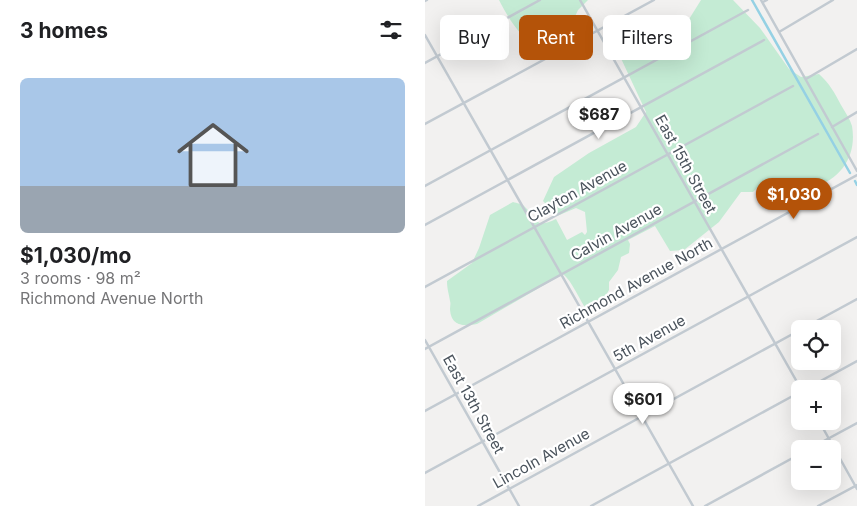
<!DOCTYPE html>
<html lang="en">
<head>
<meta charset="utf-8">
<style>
  body { margin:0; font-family:Inter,sans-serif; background:#f6f6f6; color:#202124; height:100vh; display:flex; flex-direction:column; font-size:19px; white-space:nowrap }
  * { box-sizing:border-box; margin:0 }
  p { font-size:16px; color:#757577 }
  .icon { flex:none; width:28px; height:28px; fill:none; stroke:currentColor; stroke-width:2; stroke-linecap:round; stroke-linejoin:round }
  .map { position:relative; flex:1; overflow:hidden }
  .side { display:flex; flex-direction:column; background:#fff; width:425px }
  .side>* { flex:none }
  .hud { position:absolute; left:15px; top:15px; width:341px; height:45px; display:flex; gap:10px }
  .fabs { position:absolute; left:366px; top:320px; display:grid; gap:10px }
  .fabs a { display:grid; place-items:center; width:50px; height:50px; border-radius:8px; background:#fff; box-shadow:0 5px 20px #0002; font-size:25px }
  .price { position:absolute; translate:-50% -42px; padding:0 11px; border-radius:18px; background:#fff; color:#222; font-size:16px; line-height:32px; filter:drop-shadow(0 1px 2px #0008) }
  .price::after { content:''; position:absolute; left:50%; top:30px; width:15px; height:11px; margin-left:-8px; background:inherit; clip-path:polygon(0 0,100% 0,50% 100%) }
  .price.on { background:#b45309; color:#fff }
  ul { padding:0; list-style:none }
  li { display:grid; align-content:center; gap:10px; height:265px; padding:0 20px }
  li span { display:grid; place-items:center; height:155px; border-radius:8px; color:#555 }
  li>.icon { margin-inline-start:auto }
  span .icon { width:90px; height:90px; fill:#fffc; stroke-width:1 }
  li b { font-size:21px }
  h2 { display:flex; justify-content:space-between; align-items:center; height:60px; padding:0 20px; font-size:21px }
  .chip { padding:0 18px; border-radius:8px; background:#fff; box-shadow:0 5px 20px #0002; font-size:18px; line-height:45px }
  .chip.on { background:#b45309; color:#fff }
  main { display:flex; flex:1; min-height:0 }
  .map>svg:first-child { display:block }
  .green { fill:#c4ebd4 }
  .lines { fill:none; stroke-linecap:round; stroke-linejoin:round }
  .canal { stroke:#95d1e4; stroke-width:2.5 }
  .minor { stroke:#c2cad1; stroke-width:2.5 }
  .labels { text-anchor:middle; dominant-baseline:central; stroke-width:4.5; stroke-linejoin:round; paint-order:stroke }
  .street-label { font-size:15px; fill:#4a535c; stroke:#fff }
</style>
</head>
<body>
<main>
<section class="side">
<h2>3 homes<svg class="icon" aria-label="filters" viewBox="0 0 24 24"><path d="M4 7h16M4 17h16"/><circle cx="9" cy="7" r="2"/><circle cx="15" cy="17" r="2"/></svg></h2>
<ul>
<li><span style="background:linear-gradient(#a9c7e8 70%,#9aa5b1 0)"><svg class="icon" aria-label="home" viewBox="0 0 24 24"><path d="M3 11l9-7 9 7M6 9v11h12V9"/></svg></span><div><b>$1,030/mo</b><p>3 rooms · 98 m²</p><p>Richmond Avenue North</p></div></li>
</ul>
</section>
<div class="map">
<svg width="432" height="506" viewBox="0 0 432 506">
  <rect width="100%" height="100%" fill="#f2f1f0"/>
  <path class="green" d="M74 0H163L153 10 146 25 139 31 123 44 114 47C97 41 82 16 74 0Z
    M276 0H308L335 28 364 69 376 77 394 74C405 84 409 92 416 105 420 112 425 119 427 126 432 155 417 179 389 187 372 192 353 186 336 184L328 192H316L294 222 259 250 245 251 230 226 203 240 205 244 204 253 196 257 193 270 184 282V290L178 300 163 312C155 301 147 281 138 274L52 324C39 326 26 327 25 309 25 306 26 304 25 301 24 294 22 289 22 281L47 263 54 248 65 215 88 202C92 203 97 204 99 206 112 218 109 230 131 219L142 240 157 232 160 235 162 232 160 212 151 208 132 216 118 201 129 177 164 153 211 127 221 112 193 52 192 36 197 28 208 32 218 41H234L261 24Z"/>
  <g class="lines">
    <path class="canal" d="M327 0 425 173
      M430 181 432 185"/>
    <path class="minor" d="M155 0 376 389
      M336 0 432 171
      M0 1 2 0
      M338 2 342 0
      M354 32 408 0
      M0 35 268 506
      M0 63 115 0
      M381 79 432 49
      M0 124 229 0
      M407 127 432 112
      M0 186 323 10
      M0 225 339 40
      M0 287 368 86
      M377 329 432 299
      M0 340 94 506
      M0 349 393 134
      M381 389 432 361
      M0 411 432 175
      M394 421 432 489
      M384 449 432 423
      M0 473 432 237
      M53 506 375 330
      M166 506 375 392
      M280 506 375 454
      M393 506 432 485"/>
  </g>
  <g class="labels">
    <g class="street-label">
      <text transform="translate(261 164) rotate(61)">East 15th Street</text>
      <text transform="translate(152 191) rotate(-29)">Clayton Avenue</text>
      <text transform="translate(191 232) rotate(-29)">Calvin Avenue</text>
      <text transform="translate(211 283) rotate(-29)">Richmond Avenue North</text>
      <text transform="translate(224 338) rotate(-29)">5th Avenue</text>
      <text transform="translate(49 404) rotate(61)">East 13th Street</text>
      <text transform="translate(116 458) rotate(-29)">Lincoln Avenue</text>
    </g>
  </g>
</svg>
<div class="fabs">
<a><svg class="icon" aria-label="locate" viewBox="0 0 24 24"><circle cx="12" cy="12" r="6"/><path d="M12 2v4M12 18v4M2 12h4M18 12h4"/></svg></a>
<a>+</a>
<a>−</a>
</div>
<b class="price" style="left:174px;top:140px">$687</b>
<b class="price on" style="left:369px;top:220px">$1,030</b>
<b class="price" style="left:218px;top:425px">$601</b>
<div class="hud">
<a class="chip">Buy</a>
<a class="chip on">Rent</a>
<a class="chip">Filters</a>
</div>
</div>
</main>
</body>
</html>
